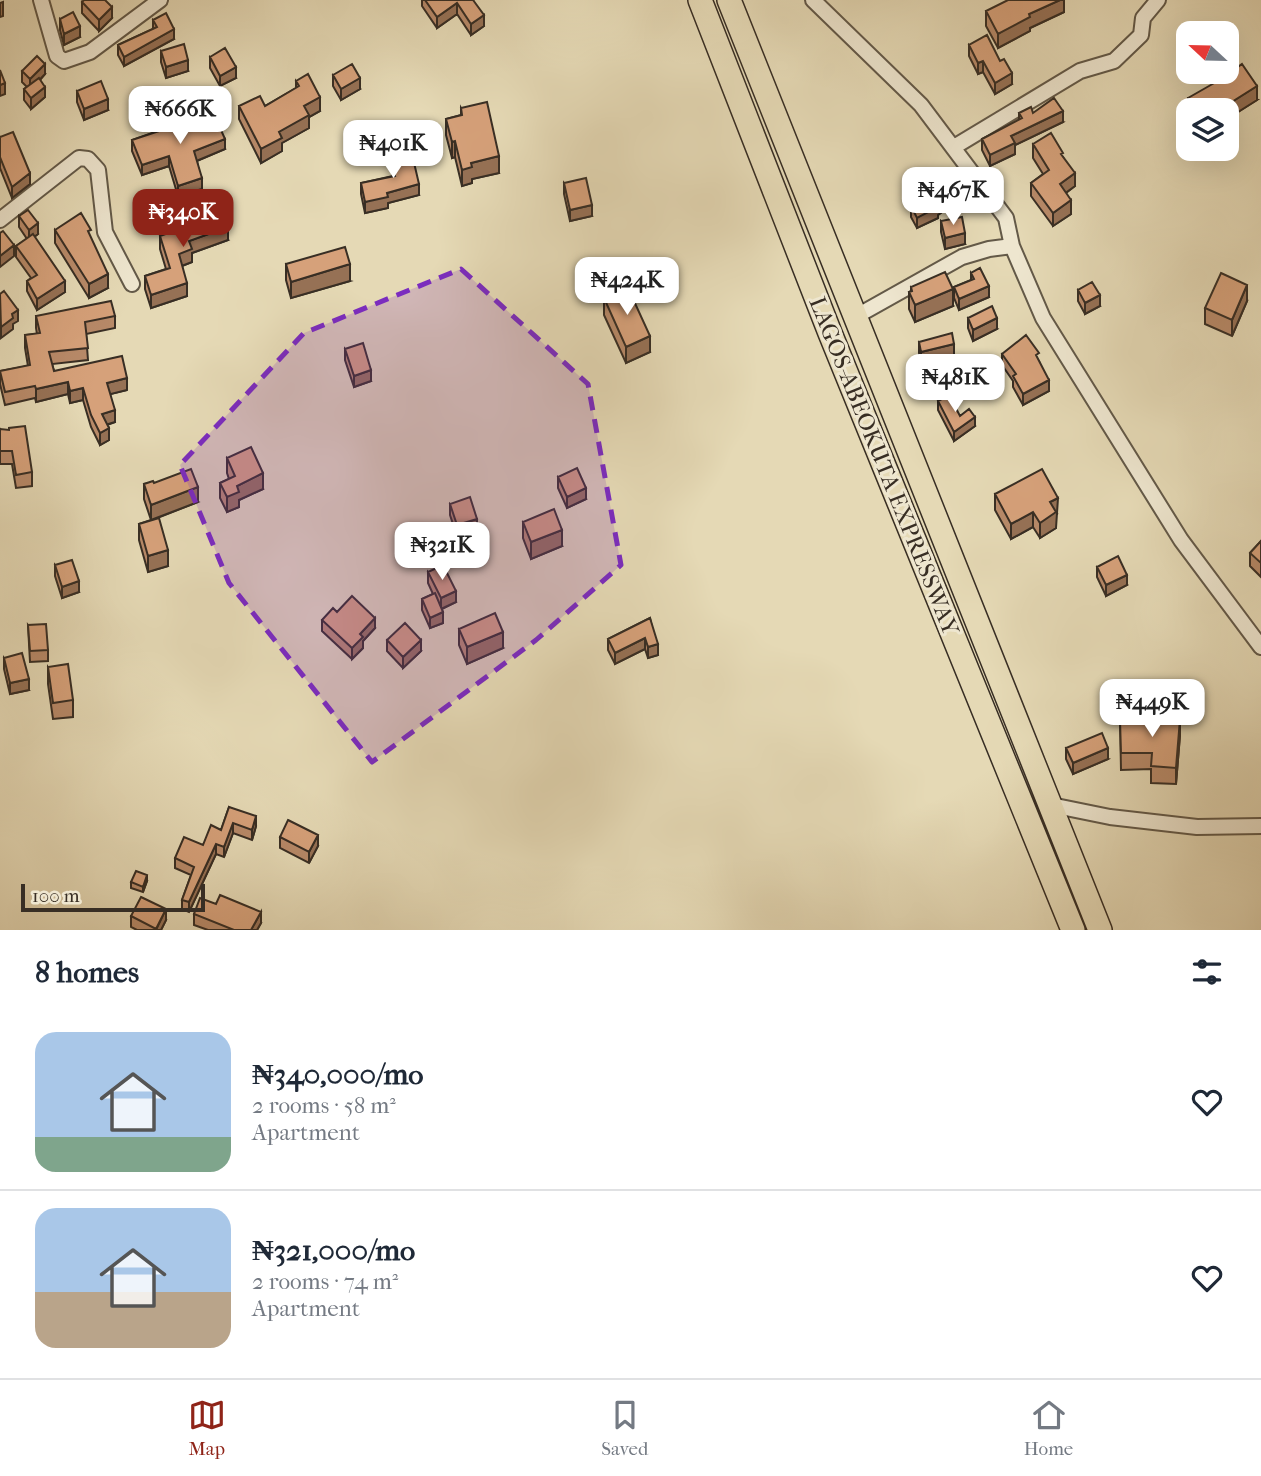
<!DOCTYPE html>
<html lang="en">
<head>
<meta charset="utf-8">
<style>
  body { margin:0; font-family:"IM FELL French Canon",serif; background:#f2f2f3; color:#1f2937; height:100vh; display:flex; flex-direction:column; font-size:26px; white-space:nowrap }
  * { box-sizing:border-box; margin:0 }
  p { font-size:23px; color:#747a83 }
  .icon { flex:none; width:38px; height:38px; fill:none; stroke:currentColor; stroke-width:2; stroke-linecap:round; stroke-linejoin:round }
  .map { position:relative; height:930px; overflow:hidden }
  .panel { display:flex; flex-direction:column; background:#fff; flex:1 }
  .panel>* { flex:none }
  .needle { width:46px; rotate:292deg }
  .fabs { position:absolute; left:1176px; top:21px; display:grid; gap:14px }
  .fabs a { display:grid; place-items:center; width:63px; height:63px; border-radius:14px; background:#fff; box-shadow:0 7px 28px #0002; font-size:35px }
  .scale { position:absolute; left:21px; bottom:18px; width:184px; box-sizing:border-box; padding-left:7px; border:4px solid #382e24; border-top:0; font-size:19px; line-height:24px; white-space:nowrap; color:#382e24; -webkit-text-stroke:5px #eee6cf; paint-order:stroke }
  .price { position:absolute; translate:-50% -60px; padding:0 16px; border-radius:14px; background:#fff; color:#222; font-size:23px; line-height:46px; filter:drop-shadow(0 2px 4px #0008) }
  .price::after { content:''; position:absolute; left:50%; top:42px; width:21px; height:16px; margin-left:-10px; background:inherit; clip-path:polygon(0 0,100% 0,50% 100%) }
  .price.current { background:#8f2418; color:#fff }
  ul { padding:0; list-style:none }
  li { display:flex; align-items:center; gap:21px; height:175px; padding:0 35px }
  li+li { border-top:2px solid #e0e1e3 }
  li span { display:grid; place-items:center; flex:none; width:196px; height:140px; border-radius:21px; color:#555 }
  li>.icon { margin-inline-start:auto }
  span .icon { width:84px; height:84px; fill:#fffc; stroke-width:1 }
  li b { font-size:30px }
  h2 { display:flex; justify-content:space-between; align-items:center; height:84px; padding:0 35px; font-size:30px }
  .tabs { display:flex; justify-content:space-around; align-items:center; height:98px; border-top:2px solid #e0e1e3; background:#fff; font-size:19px; color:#747a83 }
  .tabs a { display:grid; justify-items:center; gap:4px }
  .tabs .current { color:#8f2418 }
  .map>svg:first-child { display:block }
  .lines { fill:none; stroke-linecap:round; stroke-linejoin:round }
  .minor-casing { stroke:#635948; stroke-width:18 }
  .trunk-casing { stroke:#382e24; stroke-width:26 }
  .minor { stroke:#eee6cf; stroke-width:14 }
  .trunk { stroke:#e5d9b5; stroke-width:23 }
  .wall { fill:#b88a69; stroke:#382e24; stroke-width:2 }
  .shaded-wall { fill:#967155; stroke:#382e24; stroke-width:2 }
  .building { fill:#d6a17a; stroke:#382e24; stroke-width:2 }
  .marked { fill:#7b2cbf; fill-opacity:0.2; stroke:#7b2cbf; stroke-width:5; stroke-dasharray:14 9; stroke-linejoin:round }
  .labels { text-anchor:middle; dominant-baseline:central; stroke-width:6; stroke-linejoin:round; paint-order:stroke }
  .street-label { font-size:23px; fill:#382e24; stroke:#eee6cf }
</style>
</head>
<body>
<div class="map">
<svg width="1261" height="930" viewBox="0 0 1261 930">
  <rect width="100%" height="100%" fill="#e5d9b5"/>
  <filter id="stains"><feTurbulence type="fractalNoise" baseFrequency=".00286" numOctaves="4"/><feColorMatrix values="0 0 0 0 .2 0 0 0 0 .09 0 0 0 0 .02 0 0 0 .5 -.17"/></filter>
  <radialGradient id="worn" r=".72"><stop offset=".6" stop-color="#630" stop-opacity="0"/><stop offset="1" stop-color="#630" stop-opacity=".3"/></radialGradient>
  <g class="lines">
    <g class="minor-casing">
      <path id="minor" d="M41 0 57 56 64 61 90 52 160 0
        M813 0 921 105 1006 218 1012 246 1043 318 1181 540 1261 647
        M954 147 1080 71 1114 61 1141 35 1143 18 1158 0
        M0 220 79 158 88 159 98 170 105 232 132 284
        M855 317 962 257 989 249 1012 246
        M1051 805 1110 817 1197 827 1261 826"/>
    </g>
    <g class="trunk-casing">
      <path id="trunk" d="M700 0 830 333 1073 930
        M729 0 1100 930"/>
    </g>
    <use href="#minor" class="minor"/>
    <use href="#trunk" class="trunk"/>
  </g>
  <path class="wall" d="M422 0H473L484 26 471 35 457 14 437 28 422 6Z
    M1064 0V12L1030 28V31L998 48 986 26V11Z
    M82 2 112 18 99 31 82 13Z
    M60 19 80 37 64 45 60 30Z
    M153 20 174 39 124 66 118 55V45L153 29Z
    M969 45 1012 84 995 94 983 72 978 74 969 56Z
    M161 51 188 71 166 78 161 62Z
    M210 57 236 78 220 86 210 68Z
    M22 71 45 74 40 80 45 97 31 109 24 100V89L27 87 22 82Z
    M333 75 360 89 341 100 333 86Z
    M296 81 320 111 309 117V128L282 143V151L261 163 239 119V106H265L296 88Z
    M77 91 108 110 84 120 77 102Z
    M1188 98 1257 100 1227 119V110H1188V113Z
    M461 108 499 173 472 179V183L462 186 455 157 452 158 446 135V119L461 115Z
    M1019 113H1033L1063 122 1015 145V154L990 166 982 150V139L1019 120Z
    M184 115 201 127 225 149 197 161 202 189 178 196 169 166 142 175 132 151V140L184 122Z
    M0 137 30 184 12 198 0 168Z
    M1033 144 1063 157 1075 186 1066 193 1071 214 1053 226 1031 196V183L1043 174 1033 158Z
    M391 159 419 195 388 203V208L365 213 361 194V183L393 176 391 170Z
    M564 183 592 216 570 221 564 194Z
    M929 183 952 185 961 198 938 215V218L917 228 911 217V206L930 196 929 194Z
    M19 216 38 234 34 237 65 292 37 310 27 291V281L31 278 16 257V246L27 239 19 227Z
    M192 218 228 240 192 253V262L182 266 187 296 151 308 145 289V276L166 269 160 249V236L192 225Z
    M941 221 965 244 945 249 941 232Z
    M55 230 108 288 89 298 55 243Z
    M286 264 350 281 291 298 286 280Z
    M971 273 989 297 959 310 954 298V287L971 280Z
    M911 287 953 306 915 322 909 309V292L911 291Z
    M1078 290 1100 306 1085 314 1078 301Z
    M604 298 650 352 626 363 604 315Z
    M1247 301 1232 336 1205 324V308Z
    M36 316H115V328L86 334 88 360 52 364 54 371 127 390 110 394 115 422 107 425 109 440 100 445 91 427 83 400 70 403 68 394 36 402 35 398 5 405 0 384V371L28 366 25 348V335L37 334 36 328Z
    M968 318 997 329 973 341 968 328Z
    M919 342 954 355 921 363 919 353Z
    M345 349 371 381 354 387 345 360Z
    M1002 354 1039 361 1049 391 1023 405 1013 387V381L1002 365Z
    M949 371 983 382 959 397 949 382Z
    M938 401 960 416 975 426 954 441 938 410Z
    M0 429 32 472V486L16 488 12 464H0Z
    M227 458 263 489 239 500V507L227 512 220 498V483L229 479 227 473Z
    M558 477 586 499 567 508 558 488Z
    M154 483 198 502 152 520 168 566 148 572 139 540V524L151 520 144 499V484Z
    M995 494 1058 514H1056V528L1040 538 1033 527 1011 539 995 510Z
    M450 504 477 529 457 536 450 515Z
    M523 522 562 546 531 559 523 538Z
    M1261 541V577L1250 566V553Z
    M55 565 79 592 62 598 55 576Z
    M1097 567 1127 585 1106 596 1097 577Z
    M428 572 456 602 442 609 443 623 430 628 422 610V599L433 594 428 583Z
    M337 612 375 628 363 641V648L352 659 322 631V620Z
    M650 618 658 655 648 658 645 649 615 664 608 650V639Z
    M28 625 48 650V661L30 662Z
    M459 629 503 648 467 664 459 645Z
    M387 640 421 651 403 668 387 651Z
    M4 658 29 690 10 694 4 669Z
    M48 667 73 700V717L53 719 48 684Z
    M1120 720 1180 735 1176 784 1151 783V769L1121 770Z
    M1066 748 1108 759 1073 774 1066 759Z
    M229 807 256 826 252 840 233 833 224 857 216 854 189 912 182 909V900L191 875 175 868V858L203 845 221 830Z
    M280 837 318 846 309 863 280 848Z
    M147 881 143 892 131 888V882Z
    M194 914 261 923 257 930H208L194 925Z
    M131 916 166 920 161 930H137L131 927Z"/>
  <path class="shaded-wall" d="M1060 0H1064V12L1030 28V31L998 48V34L1029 14Z
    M3 2V16L0 17V3Z
    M457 3V14L437 28V17Z
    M112 7V18L99 31V20Z
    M484 15V26L471 35V24Z
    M80 26V37L64 45V34Z
    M174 29V39L124 66V57Z
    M188 60V71L166 78V67Z
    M983 61V72L978 74V63Z
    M45 64V74L30 90V79Z
    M236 67V78L220 86V76Z
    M1012 73V84L995 94V83Z
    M360 78V89L341 100V89Z
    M5 83V94L0 96V85Z
    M1257 86V100L1227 119V110H1219Z
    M45 87V97L31 109V98Z
    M320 97V111L309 117V128L282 143V151L261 163V149L304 106Z
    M108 99V110L84 120V109Z
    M1063 111V122L1015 145V154L990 166V155L1011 136Z
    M225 139V149L194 162V151Z
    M455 141V157L452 158V142Z
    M169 156V166L142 175V165Z
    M499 156V173L472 179V183L462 186V170L471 163Z
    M30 173V184L12 198V187Z
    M1075 173V186L1060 197V184Z
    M202 178V189L178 196V186Z
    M419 184V195L388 203V208L365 213V202L387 193Z
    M961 187V198L938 215V218L917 228V218Z
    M1071 200V214L1053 226V213Z
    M592 205V216L570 221V210Z
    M38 223V234L29 241V230Z
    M228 227V240L192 253V262L179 267V254L189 241Z
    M965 233V244L945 249V238Z
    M14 245V256L0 267V256Z
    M350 264V281L291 298V282Z
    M108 274V288L89 298V284Z
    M65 281V292L37 310V299Z
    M187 283V296L151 308V295Z
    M1247 285V301L1232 336V320Z
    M989 286V297L959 310V299Z
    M953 289V306L915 322V305Z
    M1100 295V306L1085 314V303Z
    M18 310V321L13 324V329L1 338V327L12 314Z
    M997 318V329L973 341V330Z
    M650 336V352L626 363V347Z
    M954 344V355L921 363V352Z
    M371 370V381L354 387V376Z
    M983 371V382L959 397V386Z
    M127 378V390L107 395V383Z
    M1049 380V391L1023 405V394Z
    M68 382V394L36 402V389Z
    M83 388V400L70 403V391Z
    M115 410V422L102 426V414Z
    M975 417V426L954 441V432Z
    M109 428V440L100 445V433Z
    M263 473V489L239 500V507L227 512V497L237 486Z
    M198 487V502L151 520V505Z
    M586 488V499L567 508V497Z
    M1058 498 1056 528 1040 538V523L1050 502Z
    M1033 512V527L1011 539V524Z
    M477 519V529L457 536V525Z
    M562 530V546L531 559V542Z
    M168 550V566L148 572V556Z
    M1127 575V585L1106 596V585Z
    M79 581V592L62 598V587Z
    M456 591V602L441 609V598Z
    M443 612V623L430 628V618Z
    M375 618V628L363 641V648L352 659V648L360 634Z
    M503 632V648L467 664V647Z
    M645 638V649L615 664V653Z
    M421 640V651L403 668V657Z
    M658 644V655L648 658V647Z
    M29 679V690L10 694V683Z
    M1180 719V735L1176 784V768Z
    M1108 748V759L1073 774V763Z
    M256 816V826L252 840V830Z
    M233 823V833L224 857V847Z
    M318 835V846L309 863V852Z
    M216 844V854L189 912V902Z
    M147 875V881L143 892V887Z
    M166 909V920L161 930H156Z
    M261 912V923L257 930H251Z"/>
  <path class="building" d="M84 0H105L112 7 99 20 82 2Z
    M425 0H473L484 15 471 24 457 3 437 17Z
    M1008 0H1060L1029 14 1030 17 998 34 986 11Z
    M73 12 80 26 64 34 60 19Z
    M166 13 174 29 124 57 118 45 157 27 153 20Z
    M987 35 1000 61 1004 59 1012 73 995 83 983 61 978 63 969 45Z
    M184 44 188 60 166 67 161 51Z
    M225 48 236 67 220 76 210 57Z
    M37 56 45 64 30 79 22 71Z
    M352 64 360 78 341 89 333 75Z
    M1242 64 1257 86 1219 110H1195L1188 98 1223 78Z
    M0 70 5 83 0 85Z
    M308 74 320 97 304 106 309 115 279 132 282 138 261 149 239 106 260 96 265 106 299 86 296 81Z
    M39 78 45 87 31 98 24 89Z
    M101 81 108 99 84 109 77 91Z
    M1054 98 1063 111 1011 136 1015 143 990 155 982 139 1022 118 1019 113 1031 107 1033 113Z
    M487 102 499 156 471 163 472 167 462 170 455 141 452 142 446 119 462 115 461 108Z
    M196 112 201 127 217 121 225 139 194 151 202 178 178 186 169 156 142 165 132 140 186 122 184 115Z
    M13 132 30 173 12 187 0 157V137Z
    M1051 133 1063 153 1061 154 1075 173 1060 184 1071 200 1053 213 1031 183 1049 170 1033 144Z
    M412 154 419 184 387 193 388 197 365 202 361 183 395 176 391 159Z
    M943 173 952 185 958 182 961 187 936 205 938 207 917 218 911 206 936 193 929 183Z
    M586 178 592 205 570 210 564 183Z
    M221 207 228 227 189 241 192 249 179 254 187 283 151 295 145 276 170 268 160 236 194 224 192 218Z
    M28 210 38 223 29 230 19 216Z
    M81 213 91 230 88 231 108 274 89 284 55 230Z
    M962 217 965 233 945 238 941 221Z
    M3 231 14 245 0 256V233Z
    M33 234 65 281 37 299 27 281 37 275 16 246Z
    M345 247 350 264 291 282 286 264Z
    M980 268 989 286 959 299 954 287 974 279 971 273Z
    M945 272 953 289 915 305 909 292 912 291 911 287Z
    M1221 273 1247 285 1232 320 1205 308Z
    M1092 282 1100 295 1085 303 1078 290Z
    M628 288 650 336 626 347 604 298Z
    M4 291 18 310 12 314 13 318 1 327 0 294Z
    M111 301 115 316 85 322 88 348 49 352 54 371 122 356 127 378 107 383 115 410 102 414 109 428 100 433 91 415 83 388 70 391 68 382 36 389 35 386 5 392 0 371 30 365 25 335 40 333 36 316Z
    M992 306 997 318 973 330 968 318Z
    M952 333 954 344 921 352 919 342Z
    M1026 335 1039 353 1036 355 1049 380 1023 394 1013 376 1016 374 1002 354Z
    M363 343 371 370 354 376 345 349Z
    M973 356 983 371 959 386 949 371Z
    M949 395 960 416 969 409 975 417 954 432 938 401Z
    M25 426 32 472 16 475 12 451H0V429L9 430V428Z
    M251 447 263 473 237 486 239 492 227 497 220 483 235 476 227 458Z
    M577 468 586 488 567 497 558 477Z
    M191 469 198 487 151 505 144 484 153 481 154 483Z
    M1042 469 1058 498 1050 502 1056 512 1040 523 1033 512 1011 524 995 494Z
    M470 497 477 519 457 525 450 504Z
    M554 509 562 530 531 542 523 522Z
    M159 518 168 550 148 556 139 524Z
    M1261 541V563L1250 553Z
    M1118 556 1127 575 1106 585 1097 567Z
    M72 560 79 581 62 587 55 565Z
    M443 565 456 591 441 598 428 572Z
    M435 593 443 612 430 618 422 599Z
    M352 596 375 618 360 634 363 637 352 648 322 620 333 608 337 612Z
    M495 613 503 632 467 647 459 629Z
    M650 618 658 644 648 647 645 638 615 653 608 639Z
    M405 623 421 640 403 657 387 640Z
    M46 624 48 650 30 651 28 625Z
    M22 653 29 679 10 683 4 658Z
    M68 664 73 700 53 703 48 667Z
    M1155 717 1180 719 1176 768 1151 766 1152 753H1121L1120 720 1155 719Z
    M1102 733 1108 748 1073 763 1066 748Z
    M229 807 256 816 252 830 233 823 224 847 216 844 189 902 182 900 194 867 175 858 184 837 203 845 211 825 221 830Z
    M288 820 318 835 309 852 280 837Z
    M136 871 147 875 143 887 131 882Z
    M220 895 261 912 251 930H234L194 914 200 898 216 904Z
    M141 897 166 909 156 929 131 916Z"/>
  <path class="marked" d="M461 269 588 384 621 565 536 640 372 762 229 583 180 465 304 333Z"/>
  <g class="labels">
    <g class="street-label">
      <text transform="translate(884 466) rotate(68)">LAGOS-ABEOKUTA EXPRESSWAY</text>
    </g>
  </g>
  <rect width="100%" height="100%" filter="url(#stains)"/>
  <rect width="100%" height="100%" fill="url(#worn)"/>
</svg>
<div class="fabs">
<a><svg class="needle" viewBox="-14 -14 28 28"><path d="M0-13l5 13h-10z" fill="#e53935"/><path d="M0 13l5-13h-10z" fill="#747a83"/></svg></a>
<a><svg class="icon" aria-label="layers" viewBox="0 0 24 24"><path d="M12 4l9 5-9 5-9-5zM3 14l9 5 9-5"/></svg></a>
</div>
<div class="scale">100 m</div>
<b class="price" style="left:180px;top:146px">₦666K</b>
<b class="price" style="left:393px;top:180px">₦401K</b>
<b class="price" style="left:953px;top:227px">₦467K</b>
<b class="price current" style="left:183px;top:249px">₦340K</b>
<b class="price" style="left:627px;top:317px">₦424K</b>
<b class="price" style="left:955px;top:414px">₦481K</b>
<b class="price" style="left:442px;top:582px">₦321K</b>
<b class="price" style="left:1152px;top:739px">₦449K</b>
</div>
<section class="panel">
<h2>8 homes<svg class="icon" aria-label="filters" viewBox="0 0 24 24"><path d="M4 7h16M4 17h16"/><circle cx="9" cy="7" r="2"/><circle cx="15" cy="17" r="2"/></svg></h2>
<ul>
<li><span style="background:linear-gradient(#a9c7e8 75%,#7fa58c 0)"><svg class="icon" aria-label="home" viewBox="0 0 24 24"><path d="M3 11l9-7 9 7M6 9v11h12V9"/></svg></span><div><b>₦340,000/mo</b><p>2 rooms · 58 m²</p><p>Apartment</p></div><svg class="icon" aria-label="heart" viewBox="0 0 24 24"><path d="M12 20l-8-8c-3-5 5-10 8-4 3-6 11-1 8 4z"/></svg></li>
<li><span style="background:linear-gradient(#a9c7e8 60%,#b9a48a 0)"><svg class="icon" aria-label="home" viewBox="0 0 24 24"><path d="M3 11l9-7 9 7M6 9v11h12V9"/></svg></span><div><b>₦321,000/mo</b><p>2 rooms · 74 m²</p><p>Apartment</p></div><svg class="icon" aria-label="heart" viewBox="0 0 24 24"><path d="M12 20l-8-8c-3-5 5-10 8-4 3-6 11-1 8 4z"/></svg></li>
</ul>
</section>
<nav class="tabs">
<a class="current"><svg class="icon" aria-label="map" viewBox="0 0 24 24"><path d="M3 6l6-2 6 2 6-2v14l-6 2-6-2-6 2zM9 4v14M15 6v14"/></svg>Map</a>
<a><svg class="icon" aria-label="saved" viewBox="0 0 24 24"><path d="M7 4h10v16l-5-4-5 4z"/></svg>Saved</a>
<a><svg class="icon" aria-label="home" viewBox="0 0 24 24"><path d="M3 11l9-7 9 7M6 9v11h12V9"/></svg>Home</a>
</nav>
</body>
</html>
